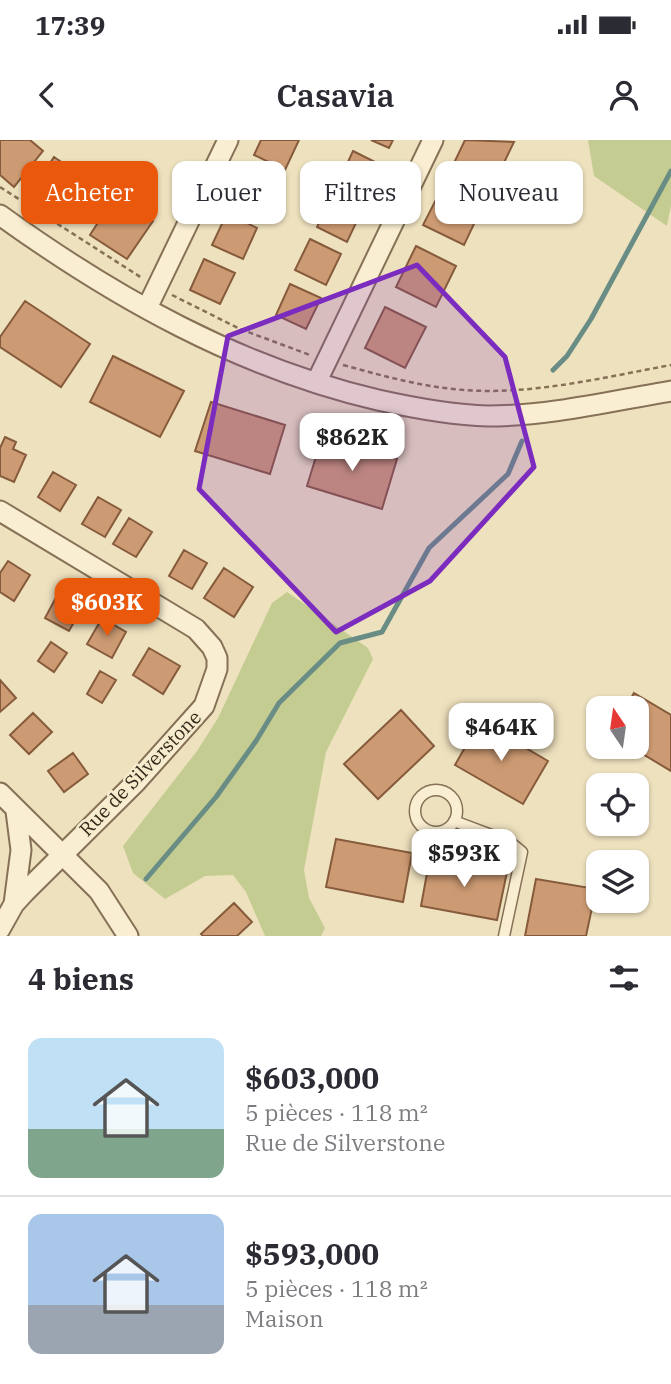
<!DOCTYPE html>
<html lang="fr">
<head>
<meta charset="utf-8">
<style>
  body { margin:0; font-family:"IBM Plex Serif",serif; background:#f2f2f3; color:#2b2b33; height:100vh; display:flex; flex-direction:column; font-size:26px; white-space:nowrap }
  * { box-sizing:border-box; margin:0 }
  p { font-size:23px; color:#7c7c81 }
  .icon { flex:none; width:38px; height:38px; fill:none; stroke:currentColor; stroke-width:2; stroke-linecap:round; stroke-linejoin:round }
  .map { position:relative; height:796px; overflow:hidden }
  .sheet { display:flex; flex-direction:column; background:#fff; flex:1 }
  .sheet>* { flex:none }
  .hud { position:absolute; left:21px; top:21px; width:630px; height:63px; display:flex; gap:14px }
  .needle { width:46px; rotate:347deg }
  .controls { position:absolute; left:586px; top:556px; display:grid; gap:14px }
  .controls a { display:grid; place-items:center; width:63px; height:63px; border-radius:14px; background:#fff; box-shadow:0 2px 5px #0004; font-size:35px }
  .price { position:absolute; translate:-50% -60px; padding:0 16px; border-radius:14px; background:#fff; color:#222; font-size:23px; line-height:46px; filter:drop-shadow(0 2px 4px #0008) }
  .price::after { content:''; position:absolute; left:50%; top:42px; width:21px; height:16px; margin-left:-10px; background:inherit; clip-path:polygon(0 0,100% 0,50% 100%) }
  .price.active { background:#ea580c; color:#fff }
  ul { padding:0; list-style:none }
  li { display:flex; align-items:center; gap:21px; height:175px; padding:0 28px }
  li+li { border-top:2px solid #e1e1e2 }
  li span { display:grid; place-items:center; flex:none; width:196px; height:140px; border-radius:14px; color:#555 }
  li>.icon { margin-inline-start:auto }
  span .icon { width:84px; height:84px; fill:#fffc; stroke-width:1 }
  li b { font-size:30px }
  h2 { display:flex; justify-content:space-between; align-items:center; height:84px; padding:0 28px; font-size:30px }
  .tag { padding:0 24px; border-radius:14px; background:#fff; box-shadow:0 2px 5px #0004; font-size:24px; line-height:63px }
  .tag.active { background:#ea580c; color:#fff }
  .status { display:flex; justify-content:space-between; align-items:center; height:49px; padding:0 35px; background:#fff; direction:ltr }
  .status svg { height:19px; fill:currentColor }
  header { display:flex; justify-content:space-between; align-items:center; height:91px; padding:0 28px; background:#fff; font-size:32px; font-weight:600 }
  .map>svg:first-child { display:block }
  .green { fill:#c4cc92 }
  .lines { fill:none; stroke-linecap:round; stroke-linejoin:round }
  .stream { stroke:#698d85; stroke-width:5 }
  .building { fill:#cd9b73; stroke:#865b3c; stroke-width:2 }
  .lane-casing { stroke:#867157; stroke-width:13 }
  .street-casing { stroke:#867157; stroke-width:23 }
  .path { stroke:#867157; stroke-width:2.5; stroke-dasharray:5 3.5; stroke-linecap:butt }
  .lane { stroke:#f9eed1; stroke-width:10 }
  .street { stroke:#f9eed1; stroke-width:19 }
  .marked { fill:#7b2cbf; fill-opacity:0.2; stroke:#7b2cbf; stroke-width:5; stroke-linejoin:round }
  .labels { text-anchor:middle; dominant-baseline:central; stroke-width:5; stroke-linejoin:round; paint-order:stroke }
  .street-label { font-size:19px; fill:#35291b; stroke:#f5ebcd }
</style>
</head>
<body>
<div class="status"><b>17:39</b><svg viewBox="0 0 49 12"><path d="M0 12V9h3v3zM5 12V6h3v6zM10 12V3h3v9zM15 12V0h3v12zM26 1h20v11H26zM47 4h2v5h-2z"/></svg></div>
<header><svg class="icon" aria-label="back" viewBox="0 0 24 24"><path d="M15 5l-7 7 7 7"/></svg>Casavia<svg class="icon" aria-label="person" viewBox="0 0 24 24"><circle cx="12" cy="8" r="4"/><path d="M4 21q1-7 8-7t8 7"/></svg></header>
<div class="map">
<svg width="671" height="796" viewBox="0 0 671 796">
  <rect width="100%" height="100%" fill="#eee1be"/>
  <path class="green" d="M588 0H671V66L667 86 594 36Z
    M287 452 368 508 373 519 326 612 304 730 309 758 325 788 321 796H265L246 752 233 735 205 736 165 759 133 733 123 706 197 611 218 578 272 463Z"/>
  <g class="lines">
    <path class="stream" d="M553 230 567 216 591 179 671 31
      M146 739 216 657 256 601 279 563 340 503 382 492 429 408 508 334 522 301"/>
  </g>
  <path class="building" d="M0 0H30L43 11 14 47 0 35Z
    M261 0H299L285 30 254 15Z
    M371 0H393L389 8Z
    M465 0 514 2 494 43 454 23Z
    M353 11 383 26 369 57 338 43Z
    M54 17 91 42 66 80 29 56Z
    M248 29 278 44 263 75 233 60Z
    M444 44 484 63 464 105 423 85Z
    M115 56 153 81 127 119 90 95Z
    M332 56 362 70 347 102 317 87Z
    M227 73 257 88 243 119 212 105Z
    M310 99 341 114 326 145 295 130Z
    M416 106 456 126 436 167 396 147Z
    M204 119 235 133 220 164 190 150Z
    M290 144 321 158 306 189 276 175Z
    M25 161 90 204 61 247 0 207V197Z
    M385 167 426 187 405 228 365 208Z
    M113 216 184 251 160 297 90 262Z
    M211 262 285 285 270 334 195 311Z
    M5 297 16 302 13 309 26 315 14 342 0 336V308Z
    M322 297 397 319 382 369 307 346Z
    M53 332 76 345 60 371 38 357Z
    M98 357 121 370 105 397 82 384Z
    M129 378 152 392 136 417 113 404Z
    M184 410 207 423 192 449 169 436Z
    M8 421 30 435 14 461 0 452V433Z
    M224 428 253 447 234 477 204 458Z
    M59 452 83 466 69 491 45 478Z
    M102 478 126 492 112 518 87 504Z
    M51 502 67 513 54 532 38 521Z
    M149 508 180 526 163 554 133 535Z
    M100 531 116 540 102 563 87 554Z
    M0 540 16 558 0 572Z
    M634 553 671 575V631L631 607H637V569H625Z
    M401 570 434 606 378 659 344 624Z
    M33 573 52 592 29 614 10 595Z
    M480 581 548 621 523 664 455 625Z
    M73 613 88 634 64 652 48 631Z
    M336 699 412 713 403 762 326 747Z
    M430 717 507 732 497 780 421 766Z
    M536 739 596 749 586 796H525Z
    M234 763 252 782 237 796H203L201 794Z"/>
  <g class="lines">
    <g class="lane-casing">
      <path id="lane" d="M415 671a21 21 0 1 1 42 0a21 21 0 1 1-42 0Z
        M454 681 510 702 522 712 504 796"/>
    </g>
    <g class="street-casing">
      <path id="street" d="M0 75C115 158 240 228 378 260 414 268 451 275 488 276 549 276 611 261 671 251
        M147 168 228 0
        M316 243 433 0
        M0 371 196 489 212 507 217 518V529L204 566 136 642 25 752 14 764 0 789
        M0 653 99 751 128 796
        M14 764 21 710 16 671"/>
    </g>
    <path class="path" d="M0 47 142 138
      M172 155 240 189 310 215
      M343 225C380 235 415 245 453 249 526 257 600 238 671 225"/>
    <use href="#lane" class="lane"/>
    <use href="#street" class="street"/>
  </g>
  <path class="marked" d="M417 125 505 217 534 327 430 441 336 492 199 349 228 196Z"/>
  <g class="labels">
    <g class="street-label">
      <text transform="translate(140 633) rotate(-46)">Rue de Silverstone</text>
    </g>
  </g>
</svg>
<div class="controls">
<a><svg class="needle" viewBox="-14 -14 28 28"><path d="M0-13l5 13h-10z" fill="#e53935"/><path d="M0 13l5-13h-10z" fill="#7c7c81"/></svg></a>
<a><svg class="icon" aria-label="locate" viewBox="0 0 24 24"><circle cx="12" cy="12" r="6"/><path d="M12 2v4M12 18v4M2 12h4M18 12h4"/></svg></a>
<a><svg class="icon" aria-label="layers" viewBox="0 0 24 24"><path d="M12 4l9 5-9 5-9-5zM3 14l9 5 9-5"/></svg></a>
</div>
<b class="price" style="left:352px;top:333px">$862K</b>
<b class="price active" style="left:107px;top:498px">$603K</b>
<b class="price" style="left:501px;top:623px">$464K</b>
<b class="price" style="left:464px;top:749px">$593K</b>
<div class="hud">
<a class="tag active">Acheter</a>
<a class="tag">Louer</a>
<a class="tag">Filtres</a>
<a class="tag">Nouveau</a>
</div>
</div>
<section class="sheet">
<h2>4 biens<svg class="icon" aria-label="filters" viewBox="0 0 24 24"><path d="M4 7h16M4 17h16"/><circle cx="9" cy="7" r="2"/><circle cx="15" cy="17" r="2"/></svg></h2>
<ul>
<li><span style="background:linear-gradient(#bfe0f5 65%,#7fa58c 0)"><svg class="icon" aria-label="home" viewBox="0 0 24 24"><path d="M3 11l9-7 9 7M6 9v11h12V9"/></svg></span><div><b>$603,000</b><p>5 pièces · 118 m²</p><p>Rue de Silverstone</p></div></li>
<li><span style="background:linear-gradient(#a9c7e8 65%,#9aa5b1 0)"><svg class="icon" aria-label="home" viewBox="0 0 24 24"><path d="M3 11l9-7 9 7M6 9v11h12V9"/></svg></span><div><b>$593,000</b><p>5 pièces · 118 m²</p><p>Maison</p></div></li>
</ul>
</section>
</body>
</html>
